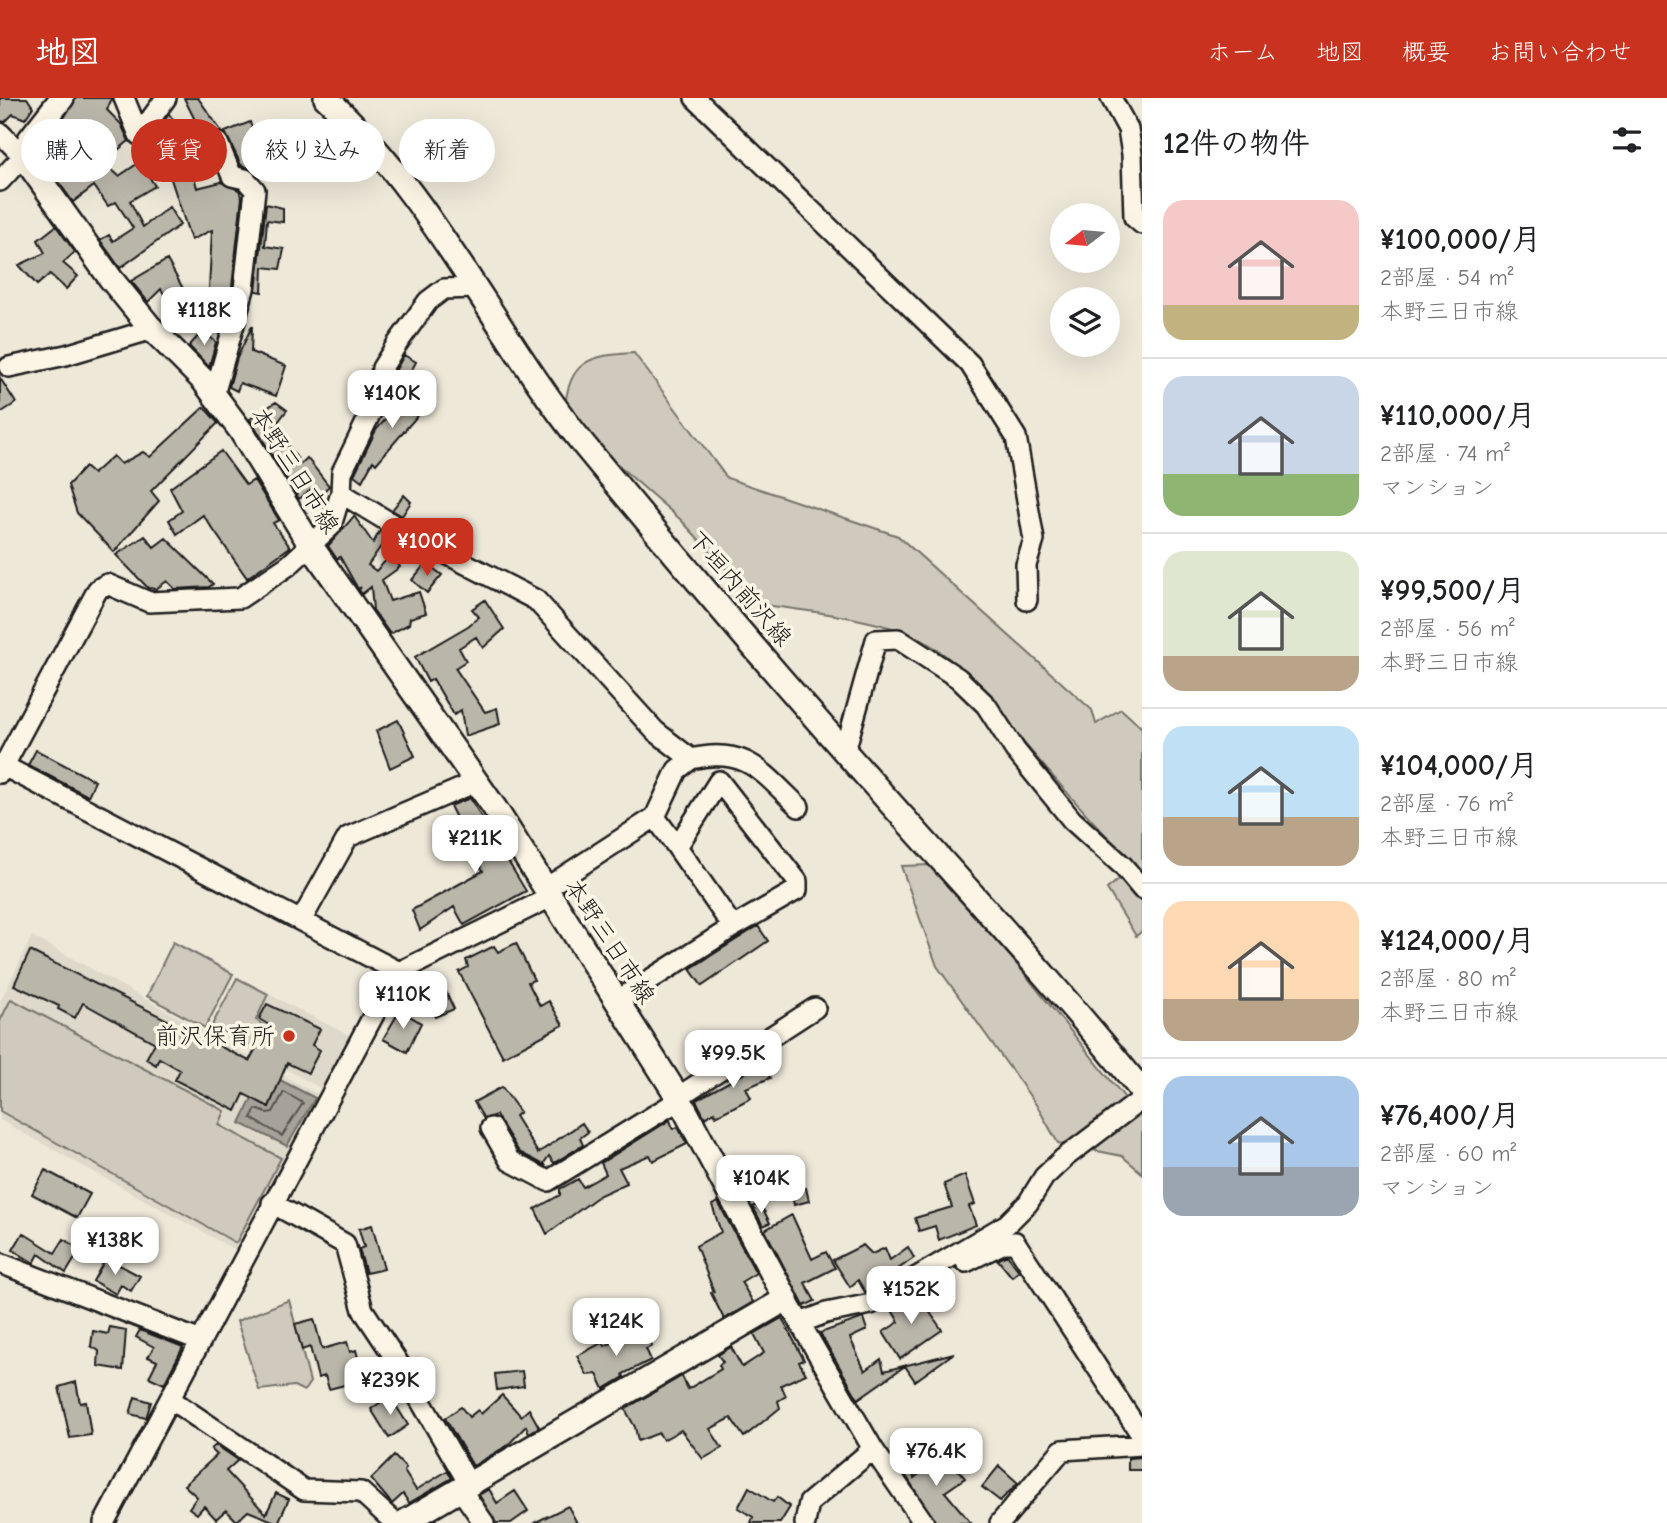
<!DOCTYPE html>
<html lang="ja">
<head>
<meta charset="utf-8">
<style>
  body { margin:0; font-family:"Comic Neue","Klee One",sans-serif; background:#f2f2f2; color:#202124; height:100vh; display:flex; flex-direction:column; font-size:26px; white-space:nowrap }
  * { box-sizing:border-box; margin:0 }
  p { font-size:23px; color:#757577 }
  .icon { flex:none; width:38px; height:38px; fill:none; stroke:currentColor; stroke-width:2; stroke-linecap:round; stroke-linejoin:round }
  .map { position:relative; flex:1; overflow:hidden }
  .drawer { display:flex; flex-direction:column; background:#fff; width:525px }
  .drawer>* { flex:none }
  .guide { position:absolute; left:21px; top:21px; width:665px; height:63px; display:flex; gap:14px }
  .needle { width:46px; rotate:254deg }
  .controls { position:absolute; left:1050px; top:105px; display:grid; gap:14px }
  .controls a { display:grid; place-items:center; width:70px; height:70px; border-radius:50%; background:#fff; box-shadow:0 7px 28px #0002; font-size:35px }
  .price { position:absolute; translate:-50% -60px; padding:0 16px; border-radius:14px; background:#fff; color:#222; font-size:23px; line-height:46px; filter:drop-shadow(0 2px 4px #0008) }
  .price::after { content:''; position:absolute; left:50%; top:42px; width:21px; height:16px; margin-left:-10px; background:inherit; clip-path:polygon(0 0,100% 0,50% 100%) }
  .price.active { background:#c8321e; color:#fff }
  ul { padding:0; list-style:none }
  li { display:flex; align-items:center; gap:21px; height:175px; padding:0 21px }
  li+li { border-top:2px solid #e0e0e0 }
  li span { display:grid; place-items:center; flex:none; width:196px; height:140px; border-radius:21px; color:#555 }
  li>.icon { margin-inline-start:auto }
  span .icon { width:84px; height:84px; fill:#fffc; stroke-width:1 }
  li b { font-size:30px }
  h2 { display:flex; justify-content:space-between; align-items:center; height:84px; padding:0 21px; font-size:30px }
  .tag { padding:0 24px; border-radius:32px; background:#fff; box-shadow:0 7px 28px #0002; font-size:24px; line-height:63px }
  .tag.active { background:#c8321e; color:#fff }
  header { display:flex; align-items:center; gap:42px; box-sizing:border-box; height:98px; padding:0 35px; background:#c8321e; color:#fff }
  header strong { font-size:33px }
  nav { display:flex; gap:38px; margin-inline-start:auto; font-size:24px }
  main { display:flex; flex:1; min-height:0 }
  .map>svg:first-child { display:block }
  .built { fill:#ded9cb }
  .green { fill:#cfcabd; stroke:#76736c; stroke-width:2 }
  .water { fill:#a7a299; stroke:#6f6c67; stroke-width:2 }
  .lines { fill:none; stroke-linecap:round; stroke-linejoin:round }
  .shore { stroke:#54524e; stroke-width:2 }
  .building { fill:#bab6aa; stroke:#1c1c1c; stroke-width:2 }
  .minor-casing { stroke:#1c1c1c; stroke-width:24 }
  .major-casing { stroke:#1c1c1c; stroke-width:28 }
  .minor { stroke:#fcf5e5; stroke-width:19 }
  .major { stroke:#fcf5e5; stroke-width:23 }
  .poi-dot { fill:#c8321e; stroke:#fcf5e5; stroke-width:2.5 }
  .labels { text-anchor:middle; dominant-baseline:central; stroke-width:7; stroke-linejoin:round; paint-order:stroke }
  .street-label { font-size:24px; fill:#1c1c1c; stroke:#fcf5e5 }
  .poi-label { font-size:24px; fill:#1c1c1c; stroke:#fcf5e5; text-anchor:end }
</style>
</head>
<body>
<header>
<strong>地図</strong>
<nav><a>ホーム</a><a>地図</a><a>概要</a><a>お問い合わせ</a></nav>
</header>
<main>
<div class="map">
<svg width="1142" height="1425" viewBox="0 0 1142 1425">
  <rect width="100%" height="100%" fill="#eee8d9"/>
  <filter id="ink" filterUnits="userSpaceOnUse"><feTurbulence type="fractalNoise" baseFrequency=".0143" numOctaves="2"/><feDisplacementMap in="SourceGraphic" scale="14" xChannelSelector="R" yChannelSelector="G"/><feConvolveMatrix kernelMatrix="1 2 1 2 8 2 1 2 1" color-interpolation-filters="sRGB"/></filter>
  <g filter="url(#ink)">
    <path class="built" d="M32 838 322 999 237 1153 0 1022V904Z
      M237 880 354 940 326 993 209 930Z"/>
    <path class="green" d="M634 255 727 380 898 438 1092 612 1096 626 1121 611 1142 630V833L1136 838 1107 791 1135 768C1096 728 1060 687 1024 645 993 608 967 567 924 543 883 520 805 513 758 506L681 422 611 361 565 311C568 263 590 257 634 255Z
      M930 767 993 837 1142 1021V1075L1122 1058 1058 1045 1037 1008 937 868 901 768Z
      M173 844 233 876 205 930 147 898Z
      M237 880 268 896 256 922 263 927 253 949 212 927Z
      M11 901 225 1013 219 1027 281 1060 236 1145 0 1013V923Z
      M289 1202 310 1284 304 1293 294 1288 259 1292 237 1223Z"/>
    <path class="water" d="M280 982 315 1000 287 1048 240 1025 252 1000 269 1009Z"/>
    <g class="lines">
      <path class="shore" d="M284 994 303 1005 282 1038 251 1020 256 1011 267 1015 273 1014Z"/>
    </g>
    <path class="building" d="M0 0H27L33 9 25 21 13 16 5 24 0 23Z
      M76 0H112L107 12 121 26 129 43 103 64 119 78 140 64 155 88 130 103 143 129 169 109 180 127 120 170 100 142 109 137 113 143 133 130 116 104 108 108 94 88 73 104 52 75 57 71 42 48 52 36 61 51 84 36 64 20Z
      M184 0H198L222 34H213L206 44Z
      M169 16 197 53 189 60 171 35 157 48 151 41Z
      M250 24 254 37 250 39 257 68 249 70 241 67 225 34Z
      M192 70 197 90 221 84 239 92 242 99 232 189 221 227 209 191 212 132 191 142 171 81V77Z
      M266 106 283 110V124L267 122 265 148 284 151 280 171 263 169 262 194 256 193Z
      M56 128 75 154 63 165 78 178 66 191 50 176 37 187 19 167 45 155 38 142Z
      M167 162 185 194 169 204 161 191 148 204 131 183Z
      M252 228 251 254 286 268 276 298 240 285 237 293 229 289 237 260Z
      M203 233 216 244 209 269 189 248Z
      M404 257 416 264 407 281 394 275Z
      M0 280 16 305 0 315Z
      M414 289 431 302 376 366 373 363 362 383 354 377 376 332Z
      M276 304 287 312 275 328 301 366 307 360 329 388 317 400 311 392 299 401 250 321Z
      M204 309 218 325 151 393 159 403 114 454 77 415 68 387 85 369 93 376 113 358 121 366 143 354 150 359Z
      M221 353 246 387 254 382 279 422 273 425 290 449 247 480 203 417 177 436 169 422 182 413 170 390Z
      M404 397 411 404 402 418 392 412Z
      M354 418 373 445 380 433 388 438 368 467 376 473 392 456 400 469 382 482 390 503 419 494 426 515 410 520 409 526 390 536 373 512 371 489 362 496 359 492 361 489 358 491 340 459 337 461 328 448Z
      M145 438 154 449 166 440 213 486 209 489 175 491 167 483 156 491 148 490 116 457Z
      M426 465 442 477 427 495 412 482Z
      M485 502 504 531 483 550 476 539 459 550 466 563 455 570 485 614 497 610 500 626 465 638 461 612 454 617 433 581 428 584 415 559 468 528 479 519 472 511Z
      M398 622 415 658 390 670 376 633Z
      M36 652 95 683 88 698 28 667Z
      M470 700 526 793 464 827 454 809 420 832 412 812 483 773 450 708Z
      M758 828 768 843 702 888 690 871Z
      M516 845 534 882 528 884 540 908 549 903 563 927 503 959 459 874 468 869 466 862 494 848 498 854Z
      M30 853 249 963 269 927 259 921 267 906 320 931 312 947 320 952 308 975 287 965 269 1009 244 996 236 1013 175 982 180 972 159 960 156 967 146 961 155 945 83 905 75 920 58 911 59 908 14 887Z
      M440 881 454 911 435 919 421 889Z
      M400 912 421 925 407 954 383 941Z
      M761 959 770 980 746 990 751 1000 716 1018 714 1014 705 1020 696 1002 745 975 743 971Z
      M502 989 520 1014 515 1018 538 1055 582 1025 588 1034 580 1040 583 1047 554 1065 549 1058 544 1065 546 1068 519 1054 496 1017 484 1021 474 1004Z
      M670 1022 673 1031 678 1029 687 1046 653 1063 650 1057 619 1070 627 1085 600 1097 547 1136 535 1111 560 1097V1091L578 1081 583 1089 606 1076 601 1065Z
      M772 1061 781 1080 747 1098 739 1076Z
      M45 1072 90 1096 77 1120 32 1096Z
      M965 1077 975 1106 969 1108 976 1127 939 1142 935 1128 919 1133 915 1120 952 1109 944 1086Z
      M806 1090 809 1103 794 1107 791 1093Z
      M718 1104 756 1175 741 1184 753 1204 724 1221 711 1195 714 1194 696 1148 721 1134 712 1107Z
      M760 1105 770 1125 763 1128 753 1109Z
      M792 1117 812 1161 826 1154 835 1170 805 1185 815 1203 804 1208 765 1132Z
      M372 1127 384 1171 366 1175 359 1151 364 1149 359 1131Z
      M23 1135 55 1155 64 1141 80 1152 66 1175 39 1156 34 1165 13 1152Z
      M863 1147 872 1156 885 1150 890 1162 908 1149 914 1160 865 1194 858 1182 850 1189 833 1162Z
      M1007 1157 1019 1173 1012 1179 998 1162Z
      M106 1160 140 1178 131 1193 121 1187 116 1196 93 1183Z
      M916 1194 942 1232 900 1261 883 1234 899 1224 890 1209Z
      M782 1220 804 1262 799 1264 806 1276 781 1287 786 1298 778 1303 780 1310 744 1339 731 1320 710 1331 722 1350 703 1361 681 1332 663 1342 659 1335 638 1343 635 1329 625 1311 682 1278 688 1291 721 1271 719 1267 723 1264 718 1257 731 1249 742 1269 764 1255 754 1236Z
      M863 1220 867 1232 850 1240 865 1273 881 1261 884 1273 954 1255 915 1283 905 1268 858 1301 820 1235Z
      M314 1221 322 1251 347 1244 350 1254 356 1252 364 1282 329 1291 325 1278 318 1280 310 1249 302 1252 295 1226Z
      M110 1229 126 1232 123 1272 98 1268 99 1253 91 1248 93 1233 108 1236Z
      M642 1230 652 1248 646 1251 651 1262 623 1276 624 1279 604 1291 597 1276 587 1277 577 1258 603 1244 605 1248Z
      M140 1232 183 1249 164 1286 149 1279 157 1263 148 1259 154 1249 136 1239Z
      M380 1273H389L394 1285 380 1286Z
      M522 1273 524 1288 497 1292 495 1276Z
      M76 1284 80 1305 86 1304 91 1337 70 1340 59 1289Z
      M502 1297 521 1318 529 1311 539 1329 529 1335 526 1328 508 1347 473 1368 445 1320 461 1309 469 1319 478 1312 481 1316Z
      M390 1298 408 1327 389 1340 371 1311Z
      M135 1299 151 1304 146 1320 130 1316Z
      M216 1347 238 1362 226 1373 266 1416 276 1395 289 1401 278 1425 248 1413 237 1423 226 1412 216 1421 204 1408 197 1416 189 1410 197 1399 184 1387 217 1357 211 1351Z
      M907 1352 914 1380 945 1356 965 1380 945 1394 971 1425H936L894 1359Z
      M394 1358 406 1370 404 1373 416 1392 447 1373 452 1380 409 1405 403 1396 392 1406 371 1381Z
      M1142 1359V1372H1128V1360Z
      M999 1368 1018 1385 1000 1403 982 1389Z
      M749 1389 773 1404 777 1399 790 1409 780 1425H751L753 1419 738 1410Z
      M489 1391 497 1405 515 1393 528 1413 511 1425H496L479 1397Z
      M568 1408 577 1425H534Z"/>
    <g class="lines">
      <g class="minor-casing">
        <path id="minor" d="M124 0 139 37 166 0
          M695 0 970 266 1016 339 1034 442 1026 467 1027 502
          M1111 0 1128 31 1132 56 1134 119 1142 126
          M0 35 23 58 0 83
          M9 269 66 257 153 231
          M214 297 244 191 255 92 245 81 232 78 218 45
          M341 395 412 438 536 502 655 633 691 661C746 648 762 674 799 709
          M845 653 876 542 898 541 958 580 986 607 1015 652 1072 722 1123 768 1142 791
          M0 666 399 874
          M0 675 98 491 107 486 149 504 240 500 289 467 331 428 341 395 342 374 378 300 382 270 397 246 428 203 444 191 474 190
          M719 683 797 783V792L733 829 677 749Z
          M677 749 655 719 677 672 691 661
          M546 790 655 719
          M301 823 348 739 476 684
          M618 902 733 829
          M491 1030 510 1063 548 1083 671 1007 678 999 815 910
          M272 1105 345 1146 363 1212 399 1266 469 1386
          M966 1164 1004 1145 1015 1144 1142 1338
          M0 1165 201 1243
          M786 1201 873 1351 924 1425
          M800 1225 826 1215 871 1206 1007 1126 1028 1105 1044 1079 1064 1060 1142 1001
          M170 1301 304 1392 361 1394 395 1425
          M461 1392 484 1425
          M104 1425 389 888 399 874 551 799
          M805 1425 809 1405 873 1351
          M1000 1425 1062 1352 1142 1347"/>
      </g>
      <g class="major-casing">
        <path id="major" d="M62 0 30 41 23 58 111 181 150 229 203 282 241 333 311 448 494 709 678 999 786 1201 403 1425
          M326 0C433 97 494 235 584 347 677 460 772 572 869 681 961 785 1055 885 1142 993"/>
      </g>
      <use href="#minor" class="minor"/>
      <use href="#major" class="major"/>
    </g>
  </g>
  <circle class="poi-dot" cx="289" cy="938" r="7"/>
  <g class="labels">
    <g class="street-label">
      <text transform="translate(295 372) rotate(58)">本野三日市線</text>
      <text transform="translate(740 490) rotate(49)">下垣内前沢線</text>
      <text transform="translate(610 843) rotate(57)">本野三日市線</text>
    </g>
    <g class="poi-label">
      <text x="275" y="938">前沢保育所</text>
    </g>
  </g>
</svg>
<div class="controls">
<a><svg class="needle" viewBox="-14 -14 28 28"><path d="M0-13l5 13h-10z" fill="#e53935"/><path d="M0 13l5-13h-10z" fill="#757577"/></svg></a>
<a><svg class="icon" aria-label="layers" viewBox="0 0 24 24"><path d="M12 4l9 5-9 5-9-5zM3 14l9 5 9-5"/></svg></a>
</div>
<b class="price" style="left:204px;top:249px">¥118K</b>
<b class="price" style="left:392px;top:332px">¥140K</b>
<b class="price active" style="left:427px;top:480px">¥100K</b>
<b class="price" style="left:475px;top:777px">¥211K</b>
<b class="price" style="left:403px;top:933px">¥110K</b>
<b class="price" style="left:733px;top:992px">¥99.5K</b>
<b class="price" style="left:761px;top:1117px">¥104K</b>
<b class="price" style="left:115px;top:1179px">¥138K</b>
<b class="price" style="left:911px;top:1228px">¥152K</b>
<b class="price" style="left:616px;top:1260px">¥124K</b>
<b class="price" style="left:390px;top:1319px">¥239K</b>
<b class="price" style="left:936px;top:1390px">¥76.4K</b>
<div class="guide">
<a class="tag">購入</a>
<a class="tag active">賃貸</a>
<a class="tag">絞り込み</a>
<a class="tag">新着</a>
</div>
</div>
<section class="drawer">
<h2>12件の物件<svg class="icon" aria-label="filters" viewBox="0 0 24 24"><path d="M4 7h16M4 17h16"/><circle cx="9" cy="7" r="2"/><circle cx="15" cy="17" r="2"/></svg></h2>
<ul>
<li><span style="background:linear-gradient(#f6c9c9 75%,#c2b280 0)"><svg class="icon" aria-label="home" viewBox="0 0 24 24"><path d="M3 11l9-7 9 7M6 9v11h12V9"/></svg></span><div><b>¥100,000/月</b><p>2部屋 · 54 m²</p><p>本野三日市線</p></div></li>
<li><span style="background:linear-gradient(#c9d6e8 70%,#8fb573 0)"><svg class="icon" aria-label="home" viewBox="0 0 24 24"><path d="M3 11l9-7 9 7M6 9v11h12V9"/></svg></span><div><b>¥110,000/月</b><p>2部屋 · 74 m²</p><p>マンション</p></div></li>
<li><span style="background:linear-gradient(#dfe7d0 75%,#b9a48a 0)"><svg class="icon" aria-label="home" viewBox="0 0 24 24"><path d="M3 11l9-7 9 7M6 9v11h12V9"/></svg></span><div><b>¥99,500/月</b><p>2部屋 · 56 m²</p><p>本野三日市線</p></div></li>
<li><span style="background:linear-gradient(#bfe0f5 65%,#b9a48a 0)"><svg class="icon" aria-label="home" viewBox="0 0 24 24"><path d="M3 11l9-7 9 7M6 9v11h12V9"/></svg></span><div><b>¥104,000/月</b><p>2部屋 · 76 m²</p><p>本野三日市線</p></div></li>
<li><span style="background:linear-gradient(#ffd9b3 70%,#b9a48a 0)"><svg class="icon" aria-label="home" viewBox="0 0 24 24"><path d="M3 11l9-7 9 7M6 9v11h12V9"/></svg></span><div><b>¥124,000/月</b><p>2部屋 · 80 m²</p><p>本野三日市線</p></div></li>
<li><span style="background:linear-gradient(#a9c7e8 65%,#9aa5b1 0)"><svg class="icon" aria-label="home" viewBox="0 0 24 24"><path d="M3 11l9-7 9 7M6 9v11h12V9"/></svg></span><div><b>¥76,400/月</b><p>2部屋 · 60 m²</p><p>マンション</p></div></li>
</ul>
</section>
</main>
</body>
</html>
